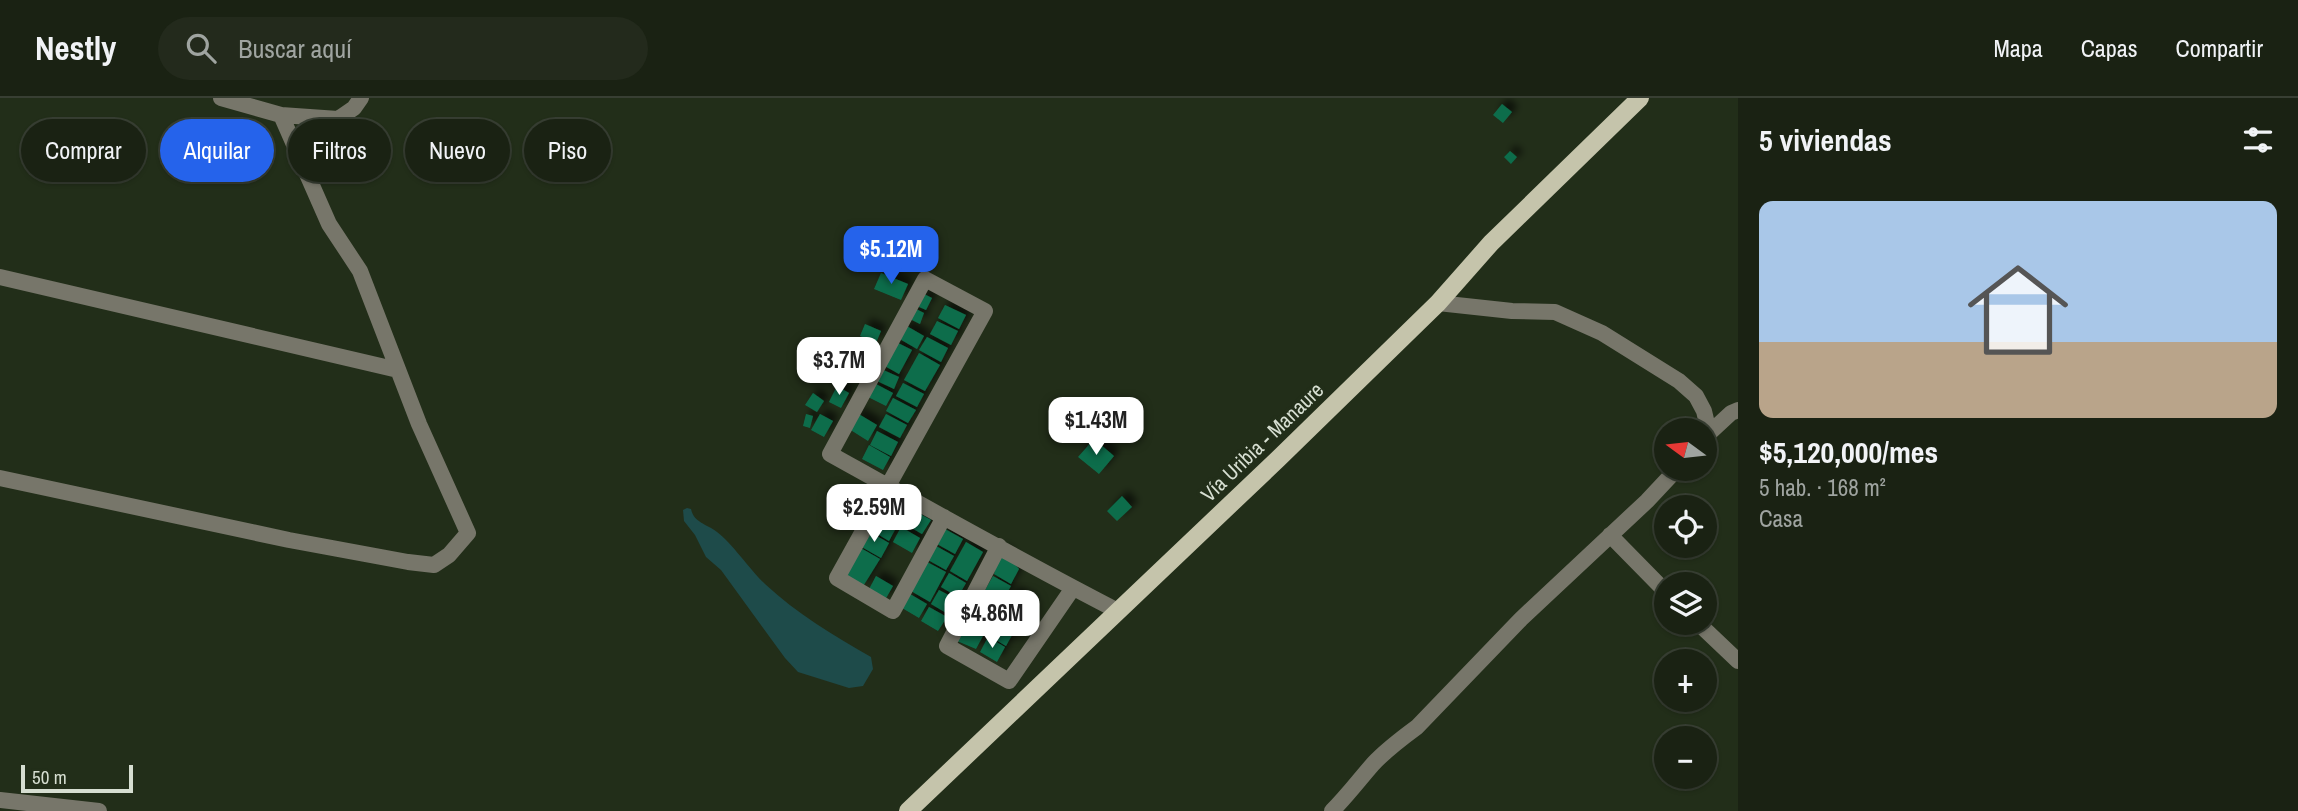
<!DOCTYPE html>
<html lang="es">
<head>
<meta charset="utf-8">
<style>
  body { margin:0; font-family:"Archivo Narrow",sans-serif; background:#232a1c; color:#f1f3f6; height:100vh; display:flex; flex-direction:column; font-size:26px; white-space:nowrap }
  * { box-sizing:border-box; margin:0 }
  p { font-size:23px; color:#9fa4a0 }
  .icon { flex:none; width:38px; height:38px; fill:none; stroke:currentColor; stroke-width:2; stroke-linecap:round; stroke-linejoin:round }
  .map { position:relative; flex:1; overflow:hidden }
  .drawer { display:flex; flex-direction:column; background:#1a2213; width:560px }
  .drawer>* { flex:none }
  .hud { position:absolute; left:21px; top:21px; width:665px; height:63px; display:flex; gap:14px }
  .needle { width:46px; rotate:285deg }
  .controls { position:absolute; left:1654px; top:320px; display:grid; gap:14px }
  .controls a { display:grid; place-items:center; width:63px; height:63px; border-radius:50%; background:#1a2213; box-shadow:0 2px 5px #0004,0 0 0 2px #383f33; font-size:35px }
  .scale { position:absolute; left:21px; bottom:18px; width:112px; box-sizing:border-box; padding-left:7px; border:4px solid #d6ded1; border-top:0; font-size:19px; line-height:24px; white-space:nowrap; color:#d6ded1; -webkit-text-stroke:5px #222e19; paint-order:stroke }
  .price { position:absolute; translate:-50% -60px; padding:0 16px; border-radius:14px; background:#fff; color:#222; font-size:23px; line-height:46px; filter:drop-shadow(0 2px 4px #0008) }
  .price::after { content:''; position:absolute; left:50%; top:42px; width:21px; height:16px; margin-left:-10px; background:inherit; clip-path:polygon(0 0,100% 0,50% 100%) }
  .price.active { background:#2563eb; color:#fff }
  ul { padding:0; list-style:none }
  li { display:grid; align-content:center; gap:14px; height:371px; padding:0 21px }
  li span { display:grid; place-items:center; height:217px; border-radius:14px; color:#555 }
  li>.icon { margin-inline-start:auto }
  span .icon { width:126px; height:126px; fill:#fffc; stroke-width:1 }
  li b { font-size:30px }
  h2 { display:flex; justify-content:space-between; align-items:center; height:84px; padding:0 21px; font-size:30px }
  .chip { padding:0 24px; border-radius:32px; background:#1a2213; box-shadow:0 2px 5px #0004,0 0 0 2px #383f33; font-size:24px; line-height:63px }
  .chip.active { background:#2563eb; color:#fff }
  header { display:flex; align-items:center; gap:42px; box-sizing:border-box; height:98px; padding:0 35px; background:#1a2213; border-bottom:2px solid #383f33 }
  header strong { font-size:33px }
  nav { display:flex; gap:38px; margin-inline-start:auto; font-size:24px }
  .search { width:490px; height:63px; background:#232a1c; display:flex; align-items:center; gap:18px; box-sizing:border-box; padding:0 24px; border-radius:38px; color:#9fa4a0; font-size:26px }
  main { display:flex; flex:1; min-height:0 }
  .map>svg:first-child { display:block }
  .water { fill:#1e4b4a }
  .building { fill:#0e6d4c; filter:url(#shadow) }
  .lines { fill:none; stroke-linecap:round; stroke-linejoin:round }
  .minor { stroke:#77766a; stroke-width:16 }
  .major { stroke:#c5c4ab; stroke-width:18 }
  .labels { text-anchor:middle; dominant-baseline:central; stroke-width:7; stroke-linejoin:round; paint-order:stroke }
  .street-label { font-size:21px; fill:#d6ded1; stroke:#222e19 }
</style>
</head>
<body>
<header>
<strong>Nestly</strong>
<div class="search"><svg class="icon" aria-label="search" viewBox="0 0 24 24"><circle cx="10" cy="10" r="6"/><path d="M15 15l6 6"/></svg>Buscar aquí</div>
<nav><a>Mapa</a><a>Capas</a><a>Compartir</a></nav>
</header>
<main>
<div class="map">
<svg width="1738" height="713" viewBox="0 0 1738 713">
  <defs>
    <filter id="shadow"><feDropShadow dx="6" dy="-6" stdDeviation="3.5" flood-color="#0009"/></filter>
  </defs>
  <rect width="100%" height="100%" fill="#222e19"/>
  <path class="water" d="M687 410 691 411C694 425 707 426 717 434 732 445 750 472 765 486 796 515 834 538 871 559L873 571 863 588 849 590 798 574 785 560 721 472 706 459 695 437 684 423 683 412Z"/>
  <path class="building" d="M1502 6 1512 14 1503 25 1493 17Z
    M1510 53 1517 59 1511 66 1504 59Z
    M881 175 908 186 901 202 874 191Z
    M922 195 932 200 926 212 917 208Z
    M945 207 966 217 959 231 938 220Z
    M914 210 924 215 920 226 908 220Z
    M937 223 958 233 951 247 930 236Z
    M865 226 881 233 876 245 860 238Z
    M905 227 924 238 917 251 898 240Z
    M927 239 948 250 941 264 919 252Z
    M896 244 912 252 899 276 883 267Z
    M852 255 867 261 861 276 846 270Z
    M919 255 940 267 925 293 904 282Z
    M881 271 899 279 894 291 875 282Z
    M874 285 893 295 886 308 866 298Z
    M903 285 924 296 917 309 896 298Z
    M837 288 849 295 841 310 829 304Z
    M813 295 824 303 817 314 805 307Z
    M893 300 916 312 908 325 886 313Z
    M857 315 877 327 868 343 849 331Z
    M806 316 813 318 810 330 803 328Z
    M820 316 833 323 824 339 811 332Z
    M886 316 907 327 900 340 879 329Z
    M877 333 898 344 891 358 870 347Z
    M1094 341 1114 358 1099 376 1078 359Z
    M869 347 890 359 883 372 862 361Z
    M1122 398 1132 409 1117 423 1107 413Z
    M887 399 908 411 900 425 879 414Z
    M911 411 931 422 922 436 903 425Z
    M878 417 897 428 889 443 869 431Z
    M901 429 920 440 912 455 893 444Z
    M945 431 963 441 955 456 937 446Z
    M868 433 889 445 881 460 860 448Z
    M966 444 983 454 967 483 950 473Z
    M936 448 954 458 946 472 928 462Z
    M859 449 880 461 862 490 843 479Z
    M1001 451 1019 471 1011 486 994 476Z
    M927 464 946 474 930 504 911 493Z
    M949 475 966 485 958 499 941 489Z
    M876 478 893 488 885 502 868 493Z
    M993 478 1011 488 1003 502 985 492Z
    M939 492 956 501 948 516 931 506Z
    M984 494 1002 504 993 518 976 509Z
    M1013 494 1030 504 1006 548 989 538Z
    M910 496 927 506 919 520 902 510Z
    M929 509 947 519 938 533 921 523Z
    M975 510 993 520 985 534 967 524Z
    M966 526 984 536 976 551 957 543Z
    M988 539 1005 549 997 564 980 554Z"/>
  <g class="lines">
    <path class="minor" d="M221 0 281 17 338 21 354 10 361 0
      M0 179 398 272
      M1438 205 1512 213 1555 214 1602 235 1679 283 1696 298 1704 313 1709 334
      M1704 340 1731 315 1738 312
      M0 380 289 442 408 464 434 467 449 457 468 435 419 326 360 173 329 126 281 17
      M944 419 893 513 837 480 985 213 925 181 830 356C925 409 1021 463 1118 513
      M1610 437 1666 494
      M999 448 947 548 1009 583 1073 490
      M1698 525 1738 563
      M0 702 99 713
      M1332 713C1347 698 1359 682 1373 666 1386 652 1402 640 1417 629L1521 521 1647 403 1677 371"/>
    <path class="major" d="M908 713 1278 361 1438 205 1491 145 1640 0"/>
  </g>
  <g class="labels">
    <g class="street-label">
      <text transform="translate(1262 344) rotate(-44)">Vía Uribia - Manaure</text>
    </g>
  </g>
</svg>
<div class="controls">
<a><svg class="needle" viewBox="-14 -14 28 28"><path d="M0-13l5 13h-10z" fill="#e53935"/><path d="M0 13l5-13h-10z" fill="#9fa4a0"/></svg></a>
<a><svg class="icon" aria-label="locate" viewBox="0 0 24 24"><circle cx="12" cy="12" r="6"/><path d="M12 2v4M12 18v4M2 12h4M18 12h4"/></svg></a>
<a><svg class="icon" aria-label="layers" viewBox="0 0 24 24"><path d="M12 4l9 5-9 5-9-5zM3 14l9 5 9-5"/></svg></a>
<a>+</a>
<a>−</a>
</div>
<div class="scale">50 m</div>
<b class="price active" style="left:891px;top:188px">$5.12M</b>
<b class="price" style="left:839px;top:299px">$3.7M</b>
<b class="price" style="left:1096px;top:359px">$1.43M</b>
<b class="price" style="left:874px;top:446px">$2.59M</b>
<b class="price" style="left:992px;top:552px">$4.86M</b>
<div class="hud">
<a class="chip">Comprar</a>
<a class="chip active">Alquilar</a>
<a class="chip">Filtros</a>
<a class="chip">Nuevo</a>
<a class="chip">Piso</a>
</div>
</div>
<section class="drawer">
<h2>5 viviendas<svg class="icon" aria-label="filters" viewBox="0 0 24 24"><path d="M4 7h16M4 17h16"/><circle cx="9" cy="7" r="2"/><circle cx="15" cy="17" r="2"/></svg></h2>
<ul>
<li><span style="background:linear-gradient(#a9c7e8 65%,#b9a48a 0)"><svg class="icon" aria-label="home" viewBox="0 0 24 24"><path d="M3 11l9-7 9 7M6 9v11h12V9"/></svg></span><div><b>$5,120,000/mes</b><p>5 hab. · 168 m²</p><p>Casa</p></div></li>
</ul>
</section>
</main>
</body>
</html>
